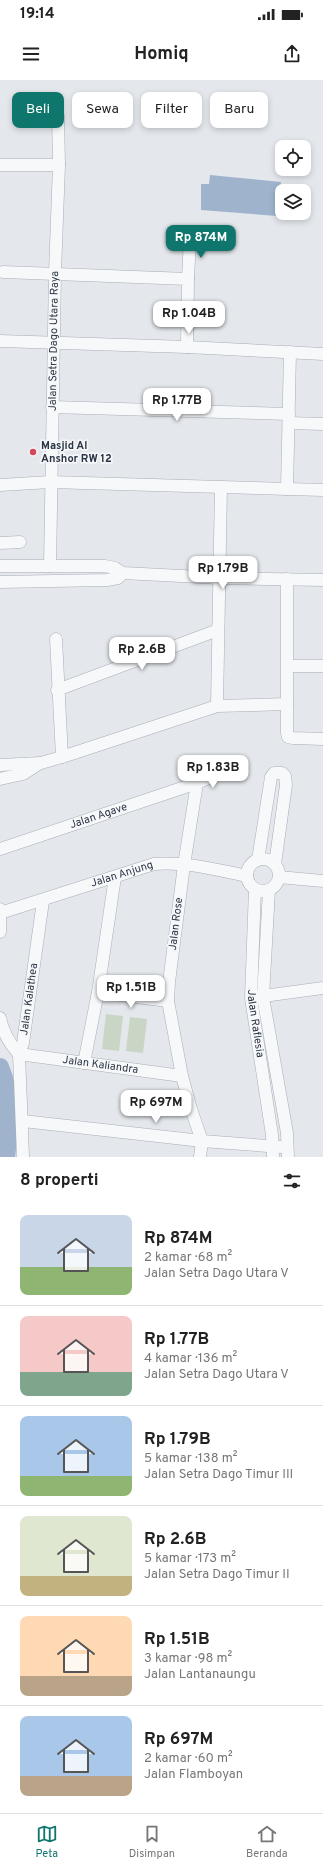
<!DOCTYPE html>
<html lang="id">
<head>
<meta charset="utf-8">
<style>
  body { margin:0; font-family:Overpass,sans-serif; background:#f2f2f2; color:#222; height:100vh; display:flex; flex-direction:column; font-size:15px; white-space:nowrap }
  * { box-sizing:border-box; margin:0 }
  p { font-size:13px; color:#767676 }
  .icon { flex:none; width:22px; height:22px; fill:none; stroke:currentColor; stroke-width:2; stroke-linecap:round; stroke-linejoin:round }
  .map { position:relative; height:1077px; overflow:hidden }
  .sheet { display:flex; flex-direction:column; background:#fff; flex:1 }
  .sheet>* { flex:none }
  .banner { position:absolute; left:12px; top:12px; width:299px; height:36px; display:flex; gap:8px }
  .buttons { position:absolute; left:275px; top:60px; display:grid; gap:8px }
  .buttons a { display:grid; place-items:center; width:36px; height:36px; border-radius:8px; background:#fff; box-shadow:0 2px 6px #0003; font-size:20px }
  .price { position:absolute; translate:-50% -34px; padding:0 9px; border-radius:8px; background:#fff; color:#222; font-size:13px; line-height:26px; filter:drop-shadow(0 1px 2px #0008) }
  .price::after { content:''; position:absolute; left:50%; top:24px; width:12px; height:9px; margin-left:-6px; background:inherit; clip-path:polygon(0 0,100% 0,50% 100%) }
  .price.on { background:#0f766e; color:#fff }
  ul { padding:0; list-style:none }
  li { display:flex; align-items:center; gap:12px; height:100px; padding:0 20px }
  li+li { border-top:1px solid #e0e0e0 }
  li span { display:grid; place-items:center; flex:none; width:112px; height:80px; border-radius:8px; color:#555 }
  li>.icon { margin-inline-start:auto }
  span .icon { width:48px; height:48px; fill:#fffc; stroke-width:1 }
  li b { font-size:17px }
  h2 { display:flex; justify-content:space-between; align-items:center; height:48px; padding:0 20px; font-size:17px }
  .pill { padding:0 14px; border-radius:8px; background:#fff; box-shadow:0 2px 6px #0003; font-size:14px; line-height:36px }
  .pill.on { background:#0f766e; color:#fff }
  .status { display:flex; justify-content:space-between; align-items:center; height:28px; padding:0 20px; background:#fff; direction:ltr }
  .status svg { height:11px; fill:currentColor }
  header { display:flex; justify-content:space-between; align-items:center; height:52px; padding:0 20px; background:#fff; font-size:18px; font-weight:700 }
  .tabs { display:flex; justify-content:space-around; align-items:center; height:56px; border-top:1px solid #e0e0e0; background:#fff; font-size:11px; color:#767676 }
  .tabs a { display:grid; justify-items:center; gap:2px }
  .tabs .on { color:#0f766e }
  .map>svg:first-child { display:block }
  .green { fill:#c9d6c5 }
  .water { fill:#9fb4cc }
  .lines { fill:none; stroke-linecap:round; stroke-linejoin:round }
  .river { stroke:#9fb4cc; stroke-width:18 }
  .minor-casing { stroke:#a9aeb7; stroke-width:13 }
  .minor { stroke:#f7f8fa; stroke-width:12 }
  .poi-dot { fill:#d1495b; stroke:#f4f6f9; stroke-width:1.5 }
  .labels { text-anchor:middle; dominant-baseline:central; stroke-width:3.5; stroke-linejoin:round; paint-order:stroke }
  .street-label { font-size:11px; fill:#2b3445; stroke:#f4f6f9 }
  .poi-label { font-size:11px; font-weight:bold; fill:#2b3445; stroke:#f4f6f9; text-anchor:start }
</style>
</head>
<body>
<div class="status"><b>19:14</b><svg viewBox="0 0 49 12"><path d="M0 12V9h3v3zM5 12V6h3v6zM10 12V3h3v9zM15 12V0h3v12zM26 1h20v11H26zM47 4h2v5h-2z"/></svg></div>
<header><svg class="icon" aria-label="menu" viewBox="0 0 24 24"><path d="M4 6h16M4 12h16M4 18h16"/></svg>Homiq<svg class="icon" aria-label="share" viewBox="0 0 24 24"><path d="M12 15V3M7 8l5-5 5 5M5 13v7h14v-7"/></svg></header>
<div class="map">
<svg width="323" height="1077" viewBox="0 0 323 1077">
  <rect width="100%" height="100%" fill="#e4e7ec"/>
  <path class="green" d="M106 934 123 936 119 971 102 969Z
    M130 937 147 939 143 973 126 971Z"/>
  <path class="water" d="M210 95 281 102 277 136 201 130V104H209Z"/>
  <g class="lines">
    <path class="river" d="M0 987C12 1014 10 1049 6 1077"/>
    <g class="minor-casing">
      <g id="minor">
        <path d="M0 85H59"/>
        <path d="M3 192 188 199 187 267"/>
        <path d="M188 199 190 159"/>
        <path d="M0 261 187 267 323 274"/>
        <path d="M52 327 289 334"/>
        <path d="M289 343 323 344"/>
        <path d="M0 405 50 402 323 410"/>
        <path d="M287 409 290 272"/>
        <path d="M0 463 20 462"/>
        <path d="M0 486H105L115 488 123 493 220 498 323 500"/>
        <path id="s1" d="M50 486 55 193 59 85 58 35"/>
        <path d="M287 499V653L288 657 293 658 323 659"/>
        <path d="M0 502 107 500 118 498 123 493"/>
        <path d="M56 559 62 677"/>
        <path d="M288 586H323"/>
        <path d="M57 610 218 550"/>
        <path d="M217 626 221 408"/>
        <path d="M0 685 41 683 62 677 217 626 287 624"/>
        <path d="M0 699 23 694 40 683"/>
        <path d="M197 703 184 785 169 902 168 921 182 996 191 1029 202 1061 200 1077"/>
        <path id="s2" d="M0 769 197 703 221 693"/>
        <circle cx="263" cy="795" r="16"/>
        <path d="M258 780 271 697 274 693H282L285 696 286 705 275 784"/>
        <path d="M279 797 323 801"/>
        <path id="s3" d="M255 809 251 918 272 1055 273 1077"/>
        <path d="M269 810 263 917 287 1053 288 1077"/>
        <path d="M0 829V852"/>
        <path id="s4" d="M0 833 154 784C184 781 217 790 247 796"/>
        <path d="M98 912 168 921"/>
        <path d="M256 917 323 908"/>
        <path d="M0 938C3 953 9 963 19 974"/>
        <path id="s5" d="M19 974 182 996"/>
        <path d="M84 983 98 912 115 797"/>
        <path d="M23 1041 202 1061 281 1067"/>
        <path id="s6" d="M23 1077 19 974 23 963 43 821"/>
      </g>
    </g>
    <use href="#minor" class="minor"/>
  </g>
  <circle class="poi-dot" cx="33" cy="372" r="4"/>
  <g class="labels">
    <g class="street-label">
      <text stroke="none"><textPath href="#s1" startOffset="225">Jalan Setra Dago Utara Raya</textPath></text>
      <text stroke="none"><textPath href="#s2" startOffset="104">Jalan Agave</textPath></text>
      <text stroke="none"><textPath href="#s4" startOffset="128">Jalan Anjung</textPath></text>
      <text transform="translate(176 844) rotate(-83)">Jalan Rose</text>
      <text stroke="none"><textPath href="#s6" startOffset="159">Jalan Kalathea</textPath></text>
      <text stroke="none"><textPath href="#s3" startOffset="135">Jalan Raflesia</textPath></text>
      <text stroke="none"><textPath href="#s5" startOffset="82">Jalan Kaliandra</textPath></text>
    </g>
    <g class="poi-label">
      <text x="41" y="366">Masjid Al<tspan x="41" dy="13">Anshor RW 12</tspan></text>
    </g>
  </g>
</svg>
<div class="buttons">
<a><svg class="icon" aria-label="locate" viewBox="0 0 24 24"><circle cx="12" cy="12" r="6"/><path d="M12 2v4M12 18v4M2 12h4M18 12h4"/></svg></a>
<a><svg class="icon" aria-label="layers" viewBox="0 0 24 24"><path d="M12 4l9 5-9 5-9-5zM3 14l9 5 9-5"/></svg></a>
</div>
<b class="price on" style="left:201px;top:179px">Rp 874M</b>
<b class="price" style="left:189px;top:255px">Rp 1.04B</b>
<b class="price" style="left:177px;top:342px">Rp 1.77B</b>
<b class="price" style="left:223px;top:510px">Rp 1.79B</b>
<b class="price" style="left:142px;top:591px">Rp 2.6B</b>
<b class="price" style="left:213px;top:709px">Rp 1.83B</b>
<b class="price" style="left:131px;top:929px">Rp 1.51B</b>
<b class="price" style="left:156px;top:1044px">Rp 697M</b>
<div class="banner">
<a class="pill on">Beli</a>
<a class="pill">Sewa</a>
<a class="pill">Filter</a>
<a class="pill">Baru</a>
</div>
</div>
<section class="sheet">
<h2>8 properti<svg class="icon" aria-label="filters" viewBox="0 0 24 24"><path d="M4 7h16M4 17h16"/><circle cx="9" cy="7" r="2"/><circle cx="15" cy="17" r="2"/></svg></h2>
<ul>
<li><span style="background:linear-gradient(#c9d6e8 65%,#8fb573 0)"><svg class="icon" aria-label="home" viewBox="0 0 24 24"><path d="M3 11l9-7 9 7M6 9v11h12V9"/></svg></span><div><b>Rp 874M</b><p>2 kamar · 68 m²</p><p>Jalan Setra Dago Utara V</p></div></li>
<li><span style="background:linear-gradient(#f6c9c9 70%,#7fa58c 0)"><svg class="icon" aria-label="home" viewBox="0 0 24 24"><path d="M3 11l9-7 9 7M6 9v11h12V9"/></svg></span><div><b>Rp 1.77B</b><p>4 kamar · 136 m²</p><p>Jalan Setra Dago Utara V</p></div></li>
<li><span style="background:linear-gradient(#a9c7e8 75%,#8fb573 0)"><svg class="icon" aria-label="home" viewBox="0 0 24 24"><path d="M3 11l9-7 9 7M6 9v11h12V9"/></svg></span><div><b>Rp 1.79B</b><p>5 kamar · 138 m²</p><p>Jalan Setra Dago Timur III</p></div></li>
<li><span style="background:linear-gradient(#dfe7d0 75%,#c2b280 0)"><svg class="icon" aria-label="home" viewBox="0 0 24 24"><path d="M3 11l9-7 9 7M6 9v11h12V9"/></svg></span><div><b>Rp 2.6B</b><p>5 kamar · 173 m²</p><p>Jalan Setra Dago Timur II</p></div></li>
<li><span style="background:linear-gradient(#ffd9b3 75%,#b9a48a 0)"><svg class="icon" aria-label="home" viewBox="0 0 24 24"><path d="M3 11l9-7 9 7M6 9v11h12V9"/></svg></span><div><b>Rp 1.51B</b><p>3 kamar · 98 m²</p><p>Jalan Lantanaungu</p></div></li>
<li><span style="background:linear-gradient(#a9c7e8 75%,#b9a48a 0)"><svg class="icon" aria-label="home" viewBox="0 0 24 24"><path d="M3 11l9-7 9 7M6 9v11h12V9"/></svg></span><div><b>Rp 697M</b><p>2 kamar · 60 m²</p><p>Jalan Flamboyan</p></div></li>
</ul>
</section>
<nav class="tabs">
<a class="on"><svg class="icon" aria-label="map" viewBox="0 0 24 24"><path d="M3 6l6-2 6 2 6-2v14l-6 2-6-2-6 2zM9 4v14M15 6v14"/></svg>Peta</a>
<a><svg class="icon" aria-label="saved" viewBox="0 0 24 24"><path d="M7 4h10v16l-5-4-5 4z"/></svg>Disimpan</a>
<a><svg class="icon" aria-label="home" viewBox="0 0 24 24"><path d="M3 11l9-7 9 7M6 9v11h12V9"/></svg>Beranda</a>
</nav>
</body>
</html>
